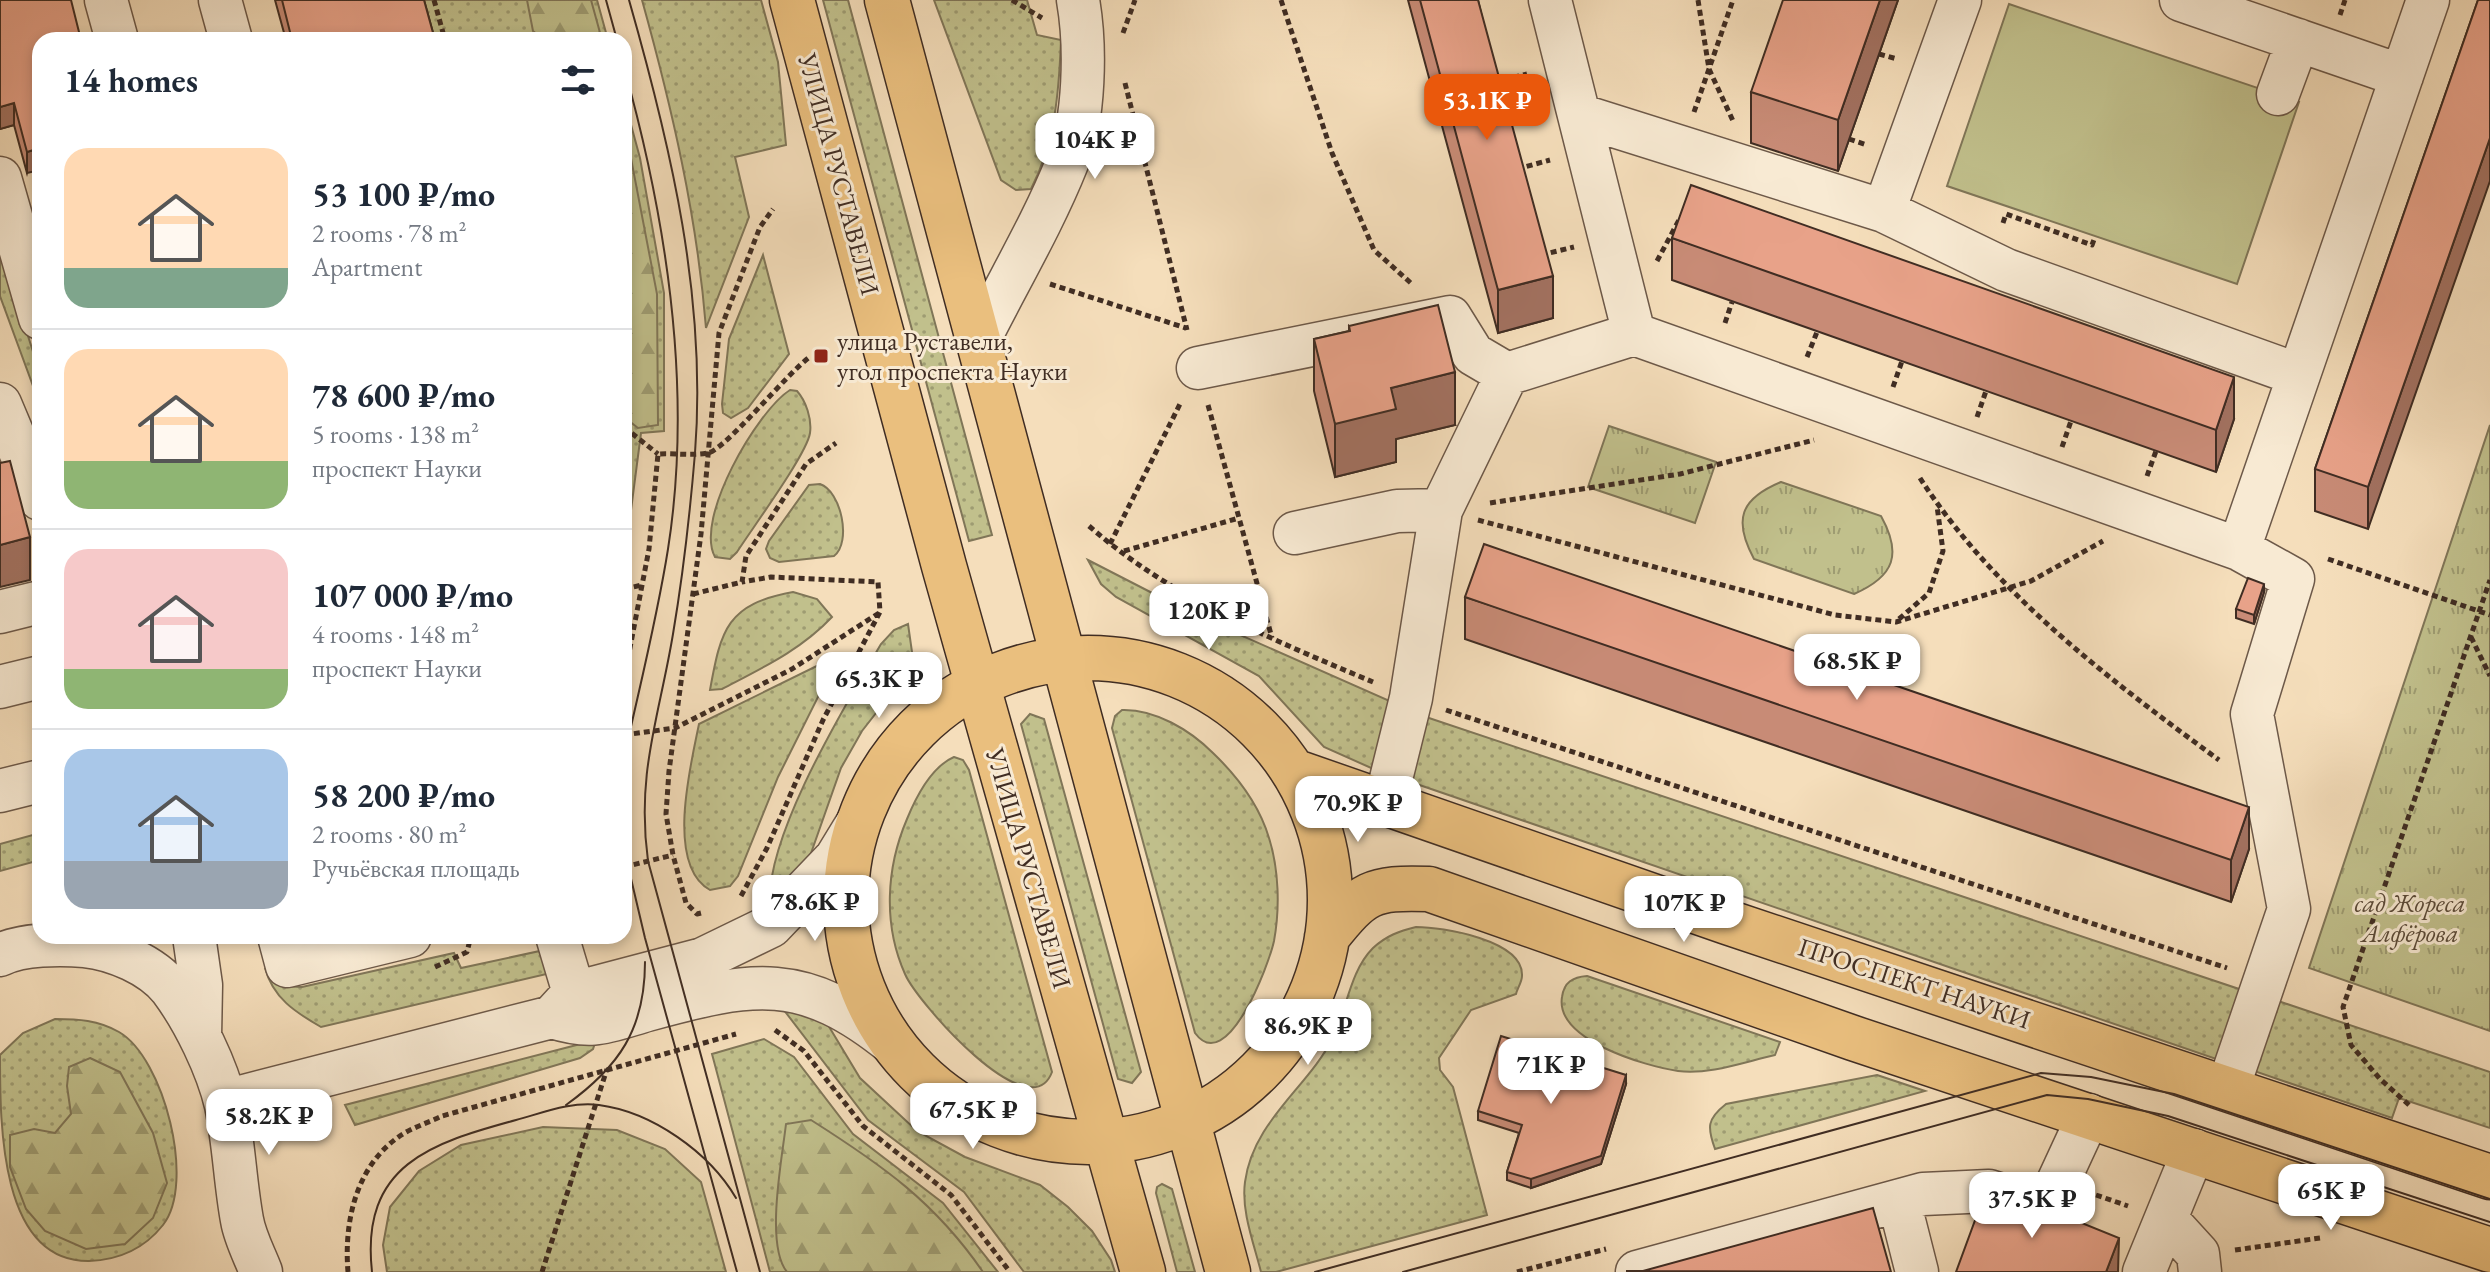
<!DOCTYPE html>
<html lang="en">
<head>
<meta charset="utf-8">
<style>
  body { margin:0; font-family:"EB Garamond",serif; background:#f6f6f7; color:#1f2937; height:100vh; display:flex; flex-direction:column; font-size:30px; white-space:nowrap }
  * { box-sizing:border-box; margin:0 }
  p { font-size:26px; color:#747a83 }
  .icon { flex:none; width:44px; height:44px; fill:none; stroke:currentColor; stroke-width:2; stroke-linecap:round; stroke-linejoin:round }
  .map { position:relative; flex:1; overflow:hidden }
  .details { position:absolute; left:32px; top:32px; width:600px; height:912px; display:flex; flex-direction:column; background:#fff; border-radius:24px; box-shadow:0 4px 12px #0003 }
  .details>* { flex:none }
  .price { position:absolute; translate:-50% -68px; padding:0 18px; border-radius:16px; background:#fff; color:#222; font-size:26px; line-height:52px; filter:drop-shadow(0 2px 4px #0008) }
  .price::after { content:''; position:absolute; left:50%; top:48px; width:24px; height:18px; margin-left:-12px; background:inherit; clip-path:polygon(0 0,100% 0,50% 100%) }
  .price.active { background:#ea580c; color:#fff }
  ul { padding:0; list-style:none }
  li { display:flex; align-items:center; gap:24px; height:200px; padding:0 32px }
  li+li { border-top:2px solid #e0e1e3 }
  li span { display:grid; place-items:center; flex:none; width:224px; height:160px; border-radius:24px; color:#555 }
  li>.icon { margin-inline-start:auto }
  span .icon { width:96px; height:96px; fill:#fffc; stroke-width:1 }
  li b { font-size:34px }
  h2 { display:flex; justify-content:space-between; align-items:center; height:96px; padding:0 32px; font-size:34px }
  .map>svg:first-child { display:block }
  .grass { fill:url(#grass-dots); stroke:#807658; stroke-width:2 }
  .forest { fill:url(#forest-firs); stroke:#807658; stroke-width:2 }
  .park { fill:url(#park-tufts); stroke:#807658; stroke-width:2 }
  .garden { fill:#c1c08c; stroke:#807658; stroke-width:2 }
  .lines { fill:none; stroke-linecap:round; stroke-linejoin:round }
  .minor-casing { stroke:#6d5949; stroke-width:45 }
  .major-casing { stroke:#402d23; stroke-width:47 }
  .path { stroke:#402d23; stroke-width:5; stroke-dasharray:6 4; stroke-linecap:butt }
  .minor { stroke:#f8ead3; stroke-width:42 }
  .major { stroke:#eabf7e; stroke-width:44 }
  .tram { stroke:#402d23; stroke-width:2 }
  .wall { fill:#c88b76; stroke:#402d23; stroke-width:2 }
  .shaded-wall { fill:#a27160; stroke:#402d23; stroke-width:2 }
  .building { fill:#e8a289; stroke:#402d23; stroke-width:2 }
  .poi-dot { fill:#8f2418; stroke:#f8ead3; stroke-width:3 }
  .labels { text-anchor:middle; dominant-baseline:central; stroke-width:6; stroke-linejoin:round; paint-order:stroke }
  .street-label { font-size:26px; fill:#402d23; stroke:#f8ead3 }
  .poi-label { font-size:26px; fill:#402d23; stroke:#f8ead3; text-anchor:start }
  .park-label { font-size:26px; font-style:italic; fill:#5a4a38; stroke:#f8ead3 }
</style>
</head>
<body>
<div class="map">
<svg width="2490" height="1272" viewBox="0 0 2490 1272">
  <defs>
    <pattern id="grass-dots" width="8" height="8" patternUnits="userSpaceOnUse" patternTransform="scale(2)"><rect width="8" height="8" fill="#c1c08c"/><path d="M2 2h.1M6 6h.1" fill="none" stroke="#9e9c72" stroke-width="1.8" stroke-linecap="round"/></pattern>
    <pattern id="forest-firs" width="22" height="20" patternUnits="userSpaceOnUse" patternTransform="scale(2)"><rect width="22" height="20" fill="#c1c08c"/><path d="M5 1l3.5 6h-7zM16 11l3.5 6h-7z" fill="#9e9c72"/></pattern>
    <pattern id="park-tufts" width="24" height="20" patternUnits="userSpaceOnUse" patternTransform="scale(2)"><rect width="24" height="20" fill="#c1c08c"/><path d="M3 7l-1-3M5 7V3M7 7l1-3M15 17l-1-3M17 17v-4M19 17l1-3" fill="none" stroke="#9e9c72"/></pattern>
  </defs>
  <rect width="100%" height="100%" fill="#f5debb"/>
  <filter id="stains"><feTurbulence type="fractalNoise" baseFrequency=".0025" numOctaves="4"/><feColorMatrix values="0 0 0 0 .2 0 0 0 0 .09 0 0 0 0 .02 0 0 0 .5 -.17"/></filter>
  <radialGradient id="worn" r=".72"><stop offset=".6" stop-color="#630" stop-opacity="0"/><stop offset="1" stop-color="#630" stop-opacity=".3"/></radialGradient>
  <path class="grass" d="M417 0H597L608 40H428Z
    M642 0H761L778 62 786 145 735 157 749 217 706 328C697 216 672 108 642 0Z
    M823 0H848L992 535 969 541Z
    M934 0H1027L1037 35 1061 40C1059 92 1055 143 1031 189L1016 190 1001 180Z
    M624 99 640 158 664 293V431L641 433 624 564Z
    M0 247 40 374V405L0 296Z
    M763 255 789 354 748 408 731 418 723 413 722 404 729 339Z
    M790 390 797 391C806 401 812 419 810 433 807 454 751 530 737 552L730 559 715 557C694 519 757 411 790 390Z
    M820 484C841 491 852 542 834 556L779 562 770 558 766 549 769 541 809 485Z
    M1088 560 1195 615 1392 702 1378 771 1324 747 1259 676 1116 597 1101 584Z
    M793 592 817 599 832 617C801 650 762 668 722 689L710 690C721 629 727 604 793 592Z
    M908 624 912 652 908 672 862 731 841 768 810 856 770 907C764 838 845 706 881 644L894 630Z
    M831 659 822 689 778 777 738 876 730 886 710 890C665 865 691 764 699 724Z
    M1122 710C1155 709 1190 730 1213 753 1238 777 1259 804 1269 838 1279 870 1280 908 1274 941 1269 964 1227 1077 1195 1033L1112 728 1115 716Z
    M1030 714 1044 719 1141 1072 1132 1083 1118 1079 1021 724Z
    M1420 715 2245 991 2222 1061 1405 780Z
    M954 757 963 760 969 770 1052 1072C1030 1131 917 1002 905 974 883 925 886 868 907 819 916 797 931 767 954 757Z
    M40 833V860L0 871V844Z
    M1416 927C1442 927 1524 940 1522 976 1522 982 1517 989 1516 994L1471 1010 1439 1058 1440 1070 1453 1087 1487 1215 1276 1272H1261C1254 1244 1241 1211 1245 1182 1253 1120 1310 1086 1333 1037 1347 1009 1350 971 1373 948 1386 936 1399 931 1416 927Z
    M549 949 555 972 321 1027C295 1012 273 998 265 968L281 986 302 987 454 953 461 968Z
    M1587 976 1780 1042 1775 1055C1744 1062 1709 1075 1678 1071 1645 1066 1555 1040 1562 997 1564 982 1573 977 1587 976Z
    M777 1001 825 1020 860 1078 917 1131 965 1157 1040 1185 1068 1207 1092 1231 1111 1260 1115 1272H1024L964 1192 868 1120Z
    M2278 1001 2490 1072V1128L2399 1098 2392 1118 2254 1071Z
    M55 1019C78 1019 98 1020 119 1032 164 1058 196 1183 163 1225 144 1249 119 1260 89 1261 0 1262 0 1126 0 1055L23 1033Z
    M764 1039 794 1057 853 1134 943 1203 998 1272H770L712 1054Z
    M596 1040 593 1049 580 1058 355 1125 345 1105Z
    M1877 1075 1925 1091 1715 1149C1707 1127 1707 1119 1726 1104Z
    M543 1127 617 1130 665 1149 701 1182 726 1272H387L383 1245 390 1207 419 1171 461 1145Z
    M1162 1184 1172 1189 1195 1272H1177L1156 1193 1157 1187Z"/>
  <path class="forest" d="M527 0H591L602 40H544L533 31Z
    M624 122 657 294 658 425 638 428 624 417Z
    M90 1058 120 1072 153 1133 167 1183 153 1218 125 1244 86 1249 45 1231 26 1209 10 1167V1135L34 1129 55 1133 71 1114 67 1086 69 1067Z
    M811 1120C882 1165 935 1202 983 1272H787C765 1245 782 1159 786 1124Z"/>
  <path class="park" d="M2490 425V1031L2309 968Z
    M1609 426 1716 462 1695 523 1588 487Z
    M1781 482 1881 516C1902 554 1895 576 1854 594L1754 559C1733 520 1740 499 1781 482Z"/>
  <path class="garden" d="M2009 4 2299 102 2237 284 1947 186Z"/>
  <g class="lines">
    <g class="minor-casing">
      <path id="minor" d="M106 0 117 40
        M220 0 231 40
        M1550 0 1634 334 2239 549 2293 579 2252 714 2289 909 2228 1088
        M2181 0 2402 76
        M2278 94 2298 40
        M1579 115 1884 211 2006 270 2299 375
        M0 178 40 318
        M1884 211 1960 0
        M980 338C1009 280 1043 223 1067 163 1085 119 1086 46 1078 0
        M1198 368 1450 317 1473 354 1507 374
        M0 404 40 499
        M1295 533 1397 511 1441 510
        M2239 549 2428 0
        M0 612 40 602
        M0 687 40 677
        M0 791 40 781
        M1385 803 1411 698 1441 510 1507 374 1634 334
        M194 936 201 985 200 1037
        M279 936 287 966 410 936
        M557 936 574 993
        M0 955C22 944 60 944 85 946 114 949 152 965 171 989 194 1020 217 1067 226 1105 234 1143 235 1182 242 1220 245 1238 255 1256 261 1272
        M552 1017 574 993 703 959 771 926 836 858 858 822
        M225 1101 552 1017C593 1030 606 1022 647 1010 753 981 803 971 894 1045
        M1899 1201 1917 1272
        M2167 1220 2198 1254 2200 1272
        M1637 1272 1923 1194 1989 1191 2014 1199H2040L2050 1194 2058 1182 2089 1115
        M2144 1272 2194 1150"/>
    </g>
    <g class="major-casing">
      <path id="major" d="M792 0 944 566 1143 1272
        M887 0 1228 1272
        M846 900a242 242 0 1 1 484 0a242 242 0 1 1-484 0Z
        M1293 771 1727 922 2490 1177
        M1327 937C1363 892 1371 887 1429 889L1853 1038 2490 1250"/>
    </g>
    <path class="path" d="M434 0 445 40
      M1012 0 1042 18
      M1281 0 1332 153 1374 250 1413 285
      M1698 0 1709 69 1734 123
      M2340 15 2345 0
      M1123 33 1135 0
      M1879 54 1897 59
      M1494 82 1527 74
      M1125 83 1187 330
      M1694 112 1733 0
      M1849 139 1867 145
      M1517 169 1550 160
      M2003 223 2006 214 2092 245 2095 237
      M1541 255 1574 247
      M1657 261 1679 220
      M1050 284 1186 328
      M1725 323 1732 302
      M1807 357 1817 332
      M1893 387 1902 361
      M1208 405 1272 638
      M1977 417 1986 391
      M624 427 658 454
      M2062 447 2071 421
      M2147 476 2156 451
      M1920 478C1994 593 2110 680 2219 760
      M1490 503 1680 474 1814 440
      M1478 520 1835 615 1896 622 2031 581 2103 541
      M1089 526C1171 598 1273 640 1373 682
      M1110 544 1181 402
      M1124 551 1239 518
      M2328 559 2490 615
      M624 589 642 585
      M693 594 742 582 746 556 806 464 836 443
      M1899 619 1929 593 1943 551 1937 506
      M2471 637 2490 676
      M624 679 649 549 658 454C674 453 692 456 708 453 726 449 787 373 811 356
      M1446 710 2227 968
      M624 735 675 728 792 669 879 613
      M624 867 673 855
      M741 896 767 848 823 720 880 612 878 582 771 577 742 582
      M701 913 697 914 686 903 673 855 666 814 669 771 701 534 719 333 760 227 773 209
      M435 967 467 952 471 936
      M775 1030 804 1051 863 1126 951 1195 1010 1272
      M2409 1105 2380 1079 2351 1045 2343 1007 2490 580
      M2096 1195 2128 1206
      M2235 1250 2320 1238
      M348 1272C344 1223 355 1169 397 1138 410 1128 428 1123 442 1116L736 1034
      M542 1272 607 1069
      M1517 1272 1606 1249"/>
    <use href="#minor" class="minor"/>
    <use href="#major" class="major"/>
    <path class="tram" d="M606 0 617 40
      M629 0C671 147 707 299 695 453 690 513 683 575 673 634 659 718 636 773 648 861L760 1272
      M624 67C667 221 693 390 668 549 657 619 639 689 624 758
      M624 849 645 938 737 1272
      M566 1105C619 1067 645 1029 645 962
      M372 1272C360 1164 432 1143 516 1120 542 1113 572 1101 599 1105 652 1112 709 1152 736 1198
      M1315 1272 2041 1073 2091 1077 2174 1094 2490 1199
      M1403 1272 2047 1095 2088 1099 2168 1116 2490 1222"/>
  </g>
  <path class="wall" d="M0 0H71L27 173 14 125 0 129Z
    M275 0H424L435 40H286Z
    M1408 0H1478L1553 318 1498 333Z
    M1898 0 1838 171 1751 143V92Z
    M2478 0 2368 529 2315 511V469Z
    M1672 238 2234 419 2216 472 1672 280Z
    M1349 326 1455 425 1396 439V462L1335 477 1314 391V339L1349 331Z
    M2264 592 2254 624 2236 618V609Z
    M1465 597 2249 849 2231 902 1465 639Z
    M1626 1084 1601 1164 1531 1188 1507 1180V1172L1519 1133 1478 1120V1111Z"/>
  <path class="shaded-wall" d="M1880 0H1898L1838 171V120Z
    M14 103V125L0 129V107Z
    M2490 138V181L2368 529V487Z
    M40 148V170L27 173V152Z
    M1553 276V318L1498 333V290Z
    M1455 372V425L1396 439V462L1335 477V424L1391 388Z
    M2234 377V419L2216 472V430Z
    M30 537V580L0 587V545Z
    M2264 584V592L2254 624V615Z
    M2249 807V849L2231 902V860Z
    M1626 1075V1084L1601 1164 1531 1188V1179Z
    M2119 1238 2118 1272H2106Z"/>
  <path class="building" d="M0 0H71L81 40H40V148L27 152 14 103 0 107Z
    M282 0H424L435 40H292Z
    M1420 0H1478L1553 276 1498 290Z
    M1783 0H1880L1838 120 1751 92Z
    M2478 0H2490V138L2368 487 2315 469Z
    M1691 185 2234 377 2216 430 1672 238Z
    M1438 305 1455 372 1391 388 1396 409 1335 424 1314 339 1350 331 1349 326Z
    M10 461 30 537 0 545V463Z
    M1484 544 2249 807 2231 860 1465 597Z
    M2248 578 2264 584 2254 615 2236 609Z
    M1501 1036 1626 1075 1601 1156 1531 1179 1507 1172 1522 1125 1478 1111Z
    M1988 1185 2119 1238 2106 1272H1956Z
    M1873 1208 1891 1272 1626 1271H1643Z"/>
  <rect class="poi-dot" x="813" y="348" width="16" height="16" rx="4"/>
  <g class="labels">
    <g class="street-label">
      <text transform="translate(839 174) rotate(75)">УЛИЦА РУСТАВЕЛИ</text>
      <text transform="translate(1029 868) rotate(74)">УЛИЦА РУСТАВЕЛИ</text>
      <text transform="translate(1914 983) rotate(18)">ПРОСПЕКТ НАУКИ</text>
    </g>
    <g class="poi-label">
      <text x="837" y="341">улица Руставели,<tspan x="837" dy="30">угол проспекта Науки</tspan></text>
    </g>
    <g class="park-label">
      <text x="2410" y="903">сад Жореса<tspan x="2410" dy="30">Алфёрова</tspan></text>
    </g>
  </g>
  <rect width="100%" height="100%" filter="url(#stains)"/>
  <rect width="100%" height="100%" fill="url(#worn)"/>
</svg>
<b class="price active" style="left:1487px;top:142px">53.1K ₽</b>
<b class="price" style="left:1095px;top:181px">104K ₽</b>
<b class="price" style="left:1209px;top:652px">120K ₽</b>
<b class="price" style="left:1857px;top:702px">68.5K ₽</b>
<b class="price" style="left:879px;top:720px">65.3K ₽</b>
<b class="price" style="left:1358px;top:844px">70.9K ₽</b>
<b class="price" style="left:815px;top:943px">78.6K ₽</b>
<b class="price" style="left:1684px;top:944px">107K ₽</b>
<b class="price" style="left:1308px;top:1067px">86.9K ₽</b>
<b class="price" style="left:1551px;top:1106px">71K ₽</b>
<b class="price" style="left:973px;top:1151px">67.5K ₽</b>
<b class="price" style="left:269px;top:1157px">58.2K ₽</b>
<b class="price" style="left:2331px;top:1232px">65K ₽</b>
<b class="price" style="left:2032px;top:1240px">37.5K ₽</b>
<section class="details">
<h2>14 homes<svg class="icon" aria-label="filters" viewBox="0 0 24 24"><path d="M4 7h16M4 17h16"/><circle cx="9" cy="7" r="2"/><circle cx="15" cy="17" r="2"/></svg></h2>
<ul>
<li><span style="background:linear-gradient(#ffd9b3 75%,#7fa58c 0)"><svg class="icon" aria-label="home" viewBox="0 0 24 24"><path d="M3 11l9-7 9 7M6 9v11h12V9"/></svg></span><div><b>53 100 ₽/mo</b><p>2 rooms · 78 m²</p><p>Apartment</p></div></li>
<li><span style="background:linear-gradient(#ffd9b3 70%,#8fb573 0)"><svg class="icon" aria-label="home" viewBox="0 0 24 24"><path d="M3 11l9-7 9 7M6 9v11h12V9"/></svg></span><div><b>78 600 ₽/mo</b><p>5 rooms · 138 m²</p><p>проспект Науки</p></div></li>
<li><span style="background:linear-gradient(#f6c9c9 75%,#8fb573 0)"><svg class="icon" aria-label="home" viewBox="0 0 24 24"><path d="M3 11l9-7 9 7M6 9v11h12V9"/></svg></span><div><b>107 000 ₽/mo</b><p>4 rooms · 148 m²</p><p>проспект Науки</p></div></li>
<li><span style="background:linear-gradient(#a9c7e8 70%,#9aa5b1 0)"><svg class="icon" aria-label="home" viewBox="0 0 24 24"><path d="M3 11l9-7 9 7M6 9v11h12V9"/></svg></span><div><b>58 200 ₽/mo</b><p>2 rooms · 80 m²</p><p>Ручьёвская площадь</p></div></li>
</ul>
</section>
</div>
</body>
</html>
